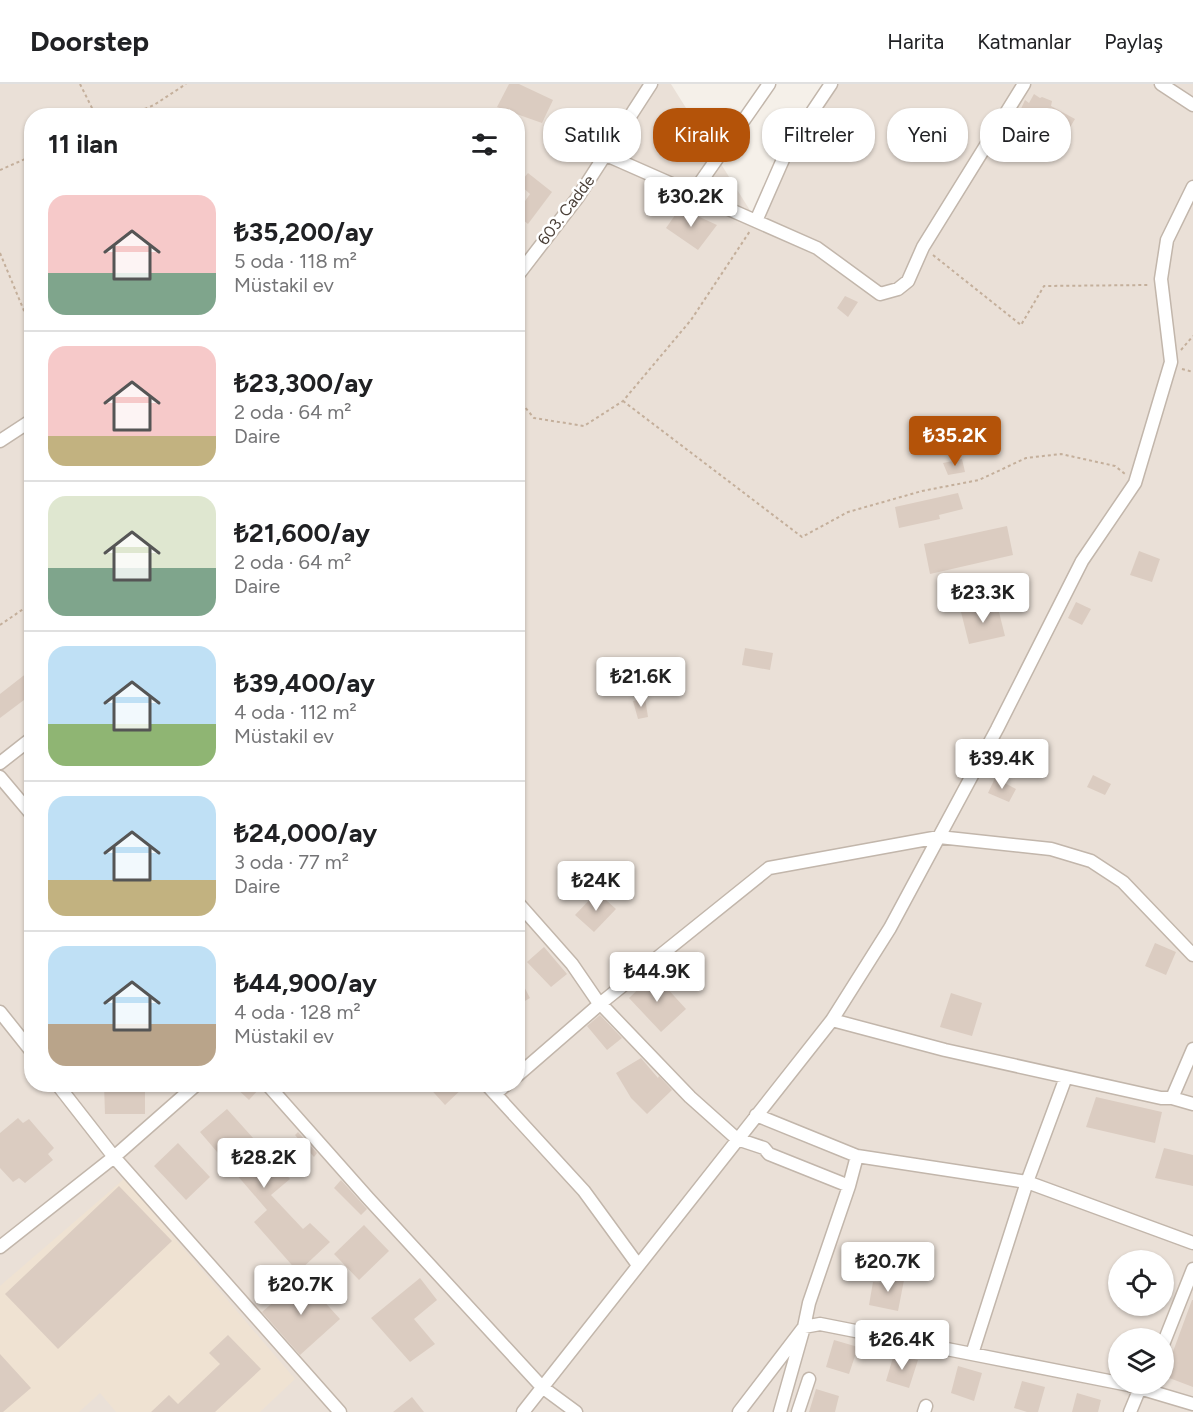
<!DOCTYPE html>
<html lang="tr">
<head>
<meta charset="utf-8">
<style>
  body { margin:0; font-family:Figtree,sans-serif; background:#f6f6f6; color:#202124; height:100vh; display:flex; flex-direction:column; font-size:22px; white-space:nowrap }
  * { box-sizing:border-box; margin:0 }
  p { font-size:20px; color:#757577 }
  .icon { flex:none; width:33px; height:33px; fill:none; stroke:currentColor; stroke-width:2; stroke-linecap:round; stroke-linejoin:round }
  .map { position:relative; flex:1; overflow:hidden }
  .drawer { position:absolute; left:24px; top:24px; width:501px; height:984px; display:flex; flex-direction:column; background:#fff; border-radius:24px; box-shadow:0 2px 4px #0004 }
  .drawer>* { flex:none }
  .banner { position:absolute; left:543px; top:24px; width:560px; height:54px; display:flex; gap:12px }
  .buttons { position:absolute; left:1108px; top:1166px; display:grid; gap:12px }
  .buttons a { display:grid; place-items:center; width:66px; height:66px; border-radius:50%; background:#fff; box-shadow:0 2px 4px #0004; font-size:30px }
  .price { position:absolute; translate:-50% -51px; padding:0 14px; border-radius:6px; background:#fff; color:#222; font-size:20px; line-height:39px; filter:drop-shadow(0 2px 3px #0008) }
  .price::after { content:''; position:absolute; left:50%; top:36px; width:18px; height:14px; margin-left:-9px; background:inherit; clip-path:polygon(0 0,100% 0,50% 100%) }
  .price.active { background:#b45309; color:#fff }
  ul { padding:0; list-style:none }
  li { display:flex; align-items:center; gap:18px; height:150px; padding:0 24px }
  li+li { border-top:2px solid #e0e0e0 }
  li span { display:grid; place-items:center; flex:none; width:168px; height:120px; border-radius:18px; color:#555 }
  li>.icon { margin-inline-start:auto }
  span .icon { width:72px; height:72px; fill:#fffc; stroke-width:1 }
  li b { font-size:26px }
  h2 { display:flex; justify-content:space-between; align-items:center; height:72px; padding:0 24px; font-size:26px }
  .tag { padding:0 21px; border-radius:24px; background:#fff; box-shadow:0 2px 4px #0004; font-size:21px; line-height:54px }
  .tag.active { background:#b45309; color:#fff }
  header { display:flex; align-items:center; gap:36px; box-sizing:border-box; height:84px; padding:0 30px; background:#fff; border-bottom:2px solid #e0e0e0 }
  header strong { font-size:28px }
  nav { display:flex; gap:33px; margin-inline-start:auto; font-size:21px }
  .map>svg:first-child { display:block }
  .residential { fill:#eae0d7; fill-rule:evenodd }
  .education { fill:#efe2d2 }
  .building { fill:#dbccc1 }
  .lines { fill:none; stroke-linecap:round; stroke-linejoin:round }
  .minor-casing { stroke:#c2b6ab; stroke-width:15 }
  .path { stroke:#c4af9b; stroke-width:2; stroke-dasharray:3 3; stroke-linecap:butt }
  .minor { stroke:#fff; stroke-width:12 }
  .labels { text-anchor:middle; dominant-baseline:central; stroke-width:5; stroke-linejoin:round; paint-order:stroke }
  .street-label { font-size:16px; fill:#4a3f37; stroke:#fff }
</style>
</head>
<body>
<header>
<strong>Doorstep</strong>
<nav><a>Harita</a><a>Katmanlar</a><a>Paylaş</a></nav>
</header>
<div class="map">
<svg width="1193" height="1328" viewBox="0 0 1193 1328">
  <rect width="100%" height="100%" fill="#f5f0e9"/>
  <path class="residential" d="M0 0H671L756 136 825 0H1193V1328H0ZM32 32H518V1000H32ZM1119 1176H1164V1221H1119ZM1119 1254H1164V1299H1119Z"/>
  <path class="education" d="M124 1095 295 1295 260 1328H116L100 1309 79 1328H0V1202Z"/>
  <path class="building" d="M509 0H519L553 16 542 39 497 23Z
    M1034 10 1040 14 1042 13 1052 17 1051 22 1075 35 1061 58 1053 53 1049 59 1019 34 1024 28 1020 27 1025 16 1029 19Z
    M933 31 949 42 944 48 955 56 942 72 913 56Z
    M528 89 552 108 528 140 518 132V127L530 110 519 100Z
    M680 124 717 141 698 166 666 144Z
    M845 212 858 218 848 233 837 224Z
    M962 375 965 388 948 391 943 379Z
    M958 409 963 425 939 431 940 435 899 444 895 423Z
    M1007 442 1013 471 930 490 924 460Z
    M1139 467 1160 475 1152 498 1130 491Z
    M1076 518 1091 525 1082 541 1068 534Z
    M997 520 1005 552 969 560 961 528Z
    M745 564 773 569 770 586 742 581Z
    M32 585V610L0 634V610Z
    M645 614 648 633 638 635 633 617Z
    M1093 691 1111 700 1105 711 1087 703Z
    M995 694 1016 705 1009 718 988 709Z
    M597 808 616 825 594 848 575 831Z
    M1155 859 1176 868 1166 891 1145 882Z
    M544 863 567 890 551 903 527 878Z
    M654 890 686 925 661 948 629 914Z
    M518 891 530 914 518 921Z
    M951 909 982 919 972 952 940 943Z
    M600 931 622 954 607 966 587 942Z
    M641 974 658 994 659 992 672 1006 647 1030 631 1014 616 989Z
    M104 1000H145V1030H105Z
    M232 1000H259L260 1004 249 1016Z
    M426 1000H467L445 1021Z
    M1096 1013 1162 1028 1155 1059 1086 1043Z
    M227 1025 290 1095 271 1111 303 1145 310 1139 330 1158 298 1188 254 1138 267 1126 200 1048Z
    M18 1034 23 1039 29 1035 54 1064 48 1070 53 1076 25 1099 19 1094 13 1098 0 1084V1049Z
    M298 1048 317 1069 314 1073 295 1051Z
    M178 1059 210 1093 186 1116 154 1082Z
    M1164 1064 1193 1071V1102L1155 1094Z
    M341 1096 367 1125 361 1131 334 1104Z
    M119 1102 172 1157 58 1265 5 1210Z
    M364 1141 389 1167 359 1196 334 1170Z
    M890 1189 905 1191 898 1227 869 1221 873 1198 887 1199Z
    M302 1193 340 1235 300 1271 262 1228Z
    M420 1194 437 1216 414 1235 435 1260 410 1278 371 1234Z
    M1192 1216H1193V1303L1164 1292Z
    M228 1251 261 1285 215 1328H151L169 1311 178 1320 220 1280 209 1269Z
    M834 1256 858 1263 849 1290 826 1283Z
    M0 1270 31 1304 3 1328H0Z
    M894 1270 918 1276 909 1304 886 1297Z
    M958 1282 982 1289 974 1317 951 1309Z
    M1022 1297 1045 1303 1038 1328H1027L1014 1324Z
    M816 1305 839 1312 835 1328H809Z
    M1077 1309 1101 1316 1098 1328H1072Z
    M412 1313 424 1328H393Z"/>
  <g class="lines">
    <g class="minor-casing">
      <path id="minor" d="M1161 0 1193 21
        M606 71 817 164 880 210 898 205 908 197 923 163 1024 0
        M693 109 769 0
        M756 137 788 64 831 0
        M518 191 578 113 651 0
        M0 357 32 336
        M0 679 32 654
        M0 693 32 731
        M518 819 572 880 596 915 690 1013 737 1055 764 1064 769 1070 849 1102
        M0 928 32 968
        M832 936 945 966 1161 1014H1172L1193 965
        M518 991 601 919 769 784 939 753 1051 765 1091 777 1123 798 1193 871
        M57 1000 114 1073 340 1328
        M267 1000 368 1114 542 1303 576 1328
        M486 1000 584 1107 638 1181
        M495 1010 507 1000
        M1172 1014 1193 1020
        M857 1072 1027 1098 1066 993
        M0 1163 114 1073 197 1000
        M1164 1258 1193 1185
        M972 1270 1129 1301 1193 1320
        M523 1328 832 936 890 844 997 645 1082 477 1135 399 1171 278 1161 195 1167 156 1193 103
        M739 1328 804 1243 809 1219 849 1102 857 1072 756 1031
        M780 1328 804 1243 820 1240 972 1270 1027 1098 1193 1159
        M798 1328 809 1295
        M924 1328 926 1322
        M1130 1328 1142 1299"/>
    </g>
    <path class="path" d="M80 0 96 32
      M128 32 154 21 186 0
      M0 86 32 72
      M0 169 32 246
      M933 171 1021 241 1044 202 1150 201
      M1181 266 1193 252
      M1182 285 1193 288
      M518 315 534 334 584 342 623 317 691 236 750 147
      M623 317 802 453 848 428 922 407 979 396 1026 374 1061 370 1115 382 1125 390
      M0 541 32 519"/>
    <use href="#minor" class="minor"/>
  </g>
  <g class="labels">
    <g class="street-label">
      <text transform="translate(566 126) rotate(-53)">603. Cadde</text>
    </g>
  </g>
</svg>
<div class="buttons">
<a><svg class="icon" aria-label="locate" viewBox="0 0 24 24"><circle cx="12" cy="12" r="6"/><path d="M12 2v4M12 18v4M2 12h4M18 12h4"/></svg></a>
<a><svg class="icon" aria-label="layers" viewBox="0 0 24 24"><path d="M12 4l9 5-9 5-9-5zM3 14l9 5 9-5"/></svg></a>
</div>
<b class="price" style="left:691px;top:144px">₺30.2K</b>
<b class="price active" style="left:955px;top:383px">₺35.2K</b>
<b class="price" style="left:983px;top:540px">₺23.3K</b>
<b class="price" style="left:641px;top:624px">₺21.6K</b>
<b class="price" style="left:1002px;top:706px">₺39.4K</b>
<b class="price" style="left:596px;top:828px">₺24K</b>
<b class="price" style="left:657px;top:919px">₺44.9K</b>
<b class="price" style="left:264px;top:1105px">₺28.2K</b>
<b class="price" style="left:888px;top:1209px">₺20.7K</b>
<b class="price" style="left:301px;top:1232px">₺20.7K</b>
<b class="price" style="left:902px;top:1287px">₺26.4K</b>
<div class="banner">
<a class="tag">Satılık</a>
<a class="tag active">Kiralık</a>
<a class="tag">Filtreler</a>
<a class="tag">Yeni</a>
<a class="tag">Daire</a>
</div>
<section class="drawer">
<h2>11 ilan<svg class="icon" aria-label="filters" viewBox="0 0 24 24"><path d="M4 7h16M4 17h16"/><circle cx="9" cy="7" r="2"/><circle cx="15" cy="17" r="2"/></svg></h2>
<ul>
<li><span style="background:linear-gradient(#f6c9c9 65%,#7fa58c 0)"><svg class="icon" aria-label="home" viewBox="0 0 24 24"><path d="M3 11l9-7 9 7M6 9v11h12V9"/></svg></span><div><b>₺35,200/ay</b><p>5 oda · 118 m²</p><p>Müstakil ev</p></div></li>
<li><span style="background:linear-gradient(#f6c9c9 75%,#c2b280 0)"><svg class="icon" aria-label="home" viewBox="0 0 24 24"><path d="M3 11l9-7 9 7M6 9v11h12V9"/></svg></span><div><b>₺23,300/ay</b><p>2 oda · 64 m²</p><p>Daire</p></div></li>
<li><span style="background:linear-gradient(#dfe7d0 60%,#7fa58c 0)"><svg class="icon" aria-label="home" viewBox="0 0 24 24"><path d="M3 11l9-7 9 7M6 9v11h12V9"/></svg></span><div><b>₺21,600/ay</b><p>2 oda · 64 m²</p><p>Daire</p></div></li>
<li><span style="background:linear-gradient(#bfe0f5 65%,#8fb573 0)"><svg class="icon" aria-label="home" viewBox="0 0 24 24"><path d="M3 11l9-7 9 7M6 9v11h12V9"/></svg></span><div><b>₺39,400/ay</b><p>4 oda · 112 m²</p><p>Müstakil ev</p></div></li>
<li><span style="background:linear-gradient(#bfe0f5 70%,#c2b280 0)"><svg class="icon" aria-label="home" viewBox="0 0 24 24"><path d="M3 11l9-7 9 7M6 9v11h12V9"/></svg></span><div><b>₺24,000/ay</b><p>3 oda · 77 m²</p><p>Daire</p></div></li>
<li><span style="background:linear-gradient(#bfe0f5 65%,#b9a48a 0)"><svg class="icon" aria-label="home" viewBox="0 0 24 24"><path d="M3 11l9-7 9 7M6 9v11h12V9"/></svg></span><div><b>₺44,900/ay</b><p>4 oda · 128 m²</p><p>Müstakil ev</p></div></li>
</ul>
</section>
</div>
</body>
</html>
